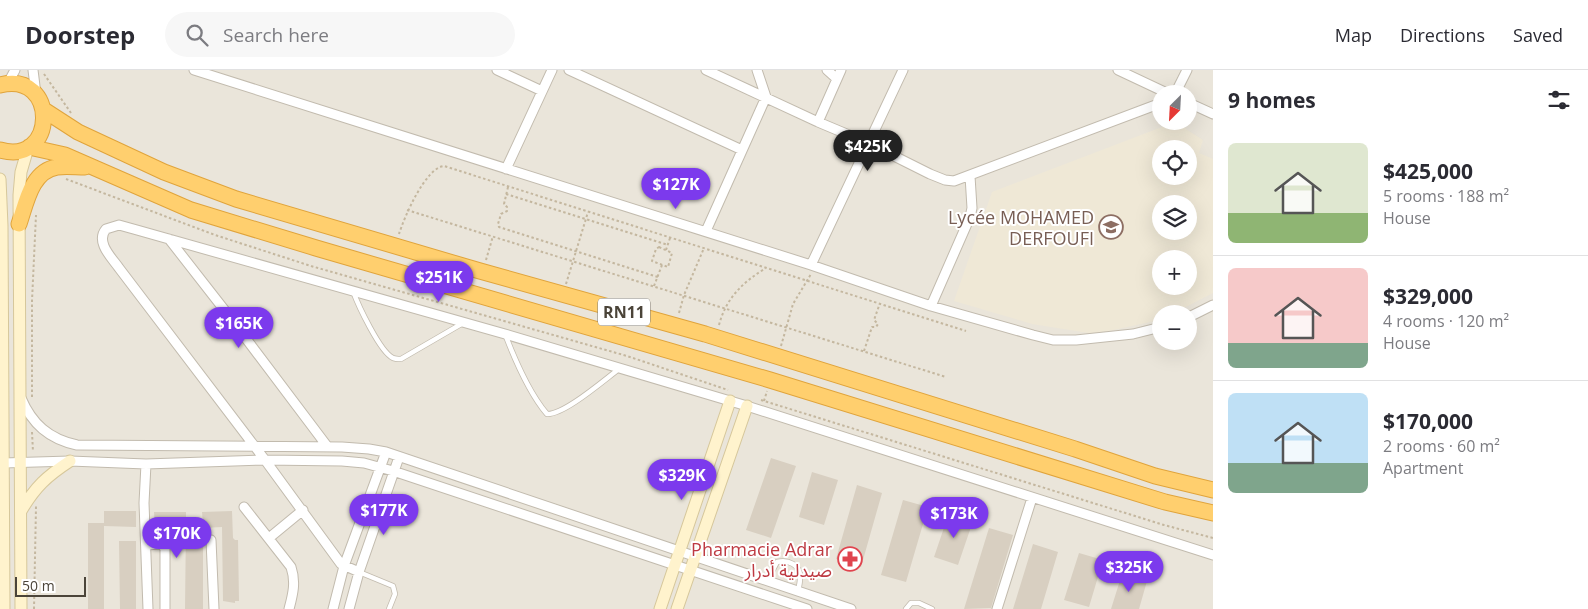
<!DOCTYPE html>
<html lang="en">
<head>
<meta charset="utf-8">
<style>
  body { margin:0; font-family:"Open Sans","Noto Sans Arabic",sans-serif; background:#f7f7f7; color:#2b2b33; height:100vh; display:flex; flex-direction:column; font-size:19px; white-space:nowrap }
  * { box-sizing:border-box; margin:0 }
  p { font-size:16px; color:#7c7c81 }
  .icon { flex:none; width:28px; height:28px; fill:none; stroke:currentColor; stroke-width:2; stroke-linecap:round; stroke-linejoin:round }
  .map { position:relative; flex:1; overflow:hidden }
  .drawer { display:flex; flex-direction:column; background:#fff; width:375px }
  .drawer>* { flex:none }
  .needle { width:32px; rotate:204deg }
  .tools { position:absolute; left:1152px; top:15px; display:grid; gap:10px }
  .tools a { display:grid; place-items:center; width:45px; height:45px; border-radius:50%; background:#fff; box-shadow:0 5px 20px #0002; font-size:25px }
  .scale { position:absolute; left:15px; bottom:12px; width:71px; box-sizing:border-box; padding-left:5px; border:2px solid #4b4439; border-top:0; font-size:14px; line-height:18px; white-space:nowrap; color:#4b4439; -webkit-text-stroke:4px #fff; paint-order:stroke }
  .price { position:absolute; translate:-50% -42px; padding:0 11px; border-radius:18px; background:#7c3aed; color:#fff; font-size:16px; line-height:32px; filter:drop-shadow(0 1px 2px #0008) }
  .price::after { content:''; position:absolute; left:50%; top:30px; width:15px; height:11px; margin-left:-8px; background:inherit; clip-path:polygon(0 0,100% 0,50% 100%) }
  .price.current { background:#222; color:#fff }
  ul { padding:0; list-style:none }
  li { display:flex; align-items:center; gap:15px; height:125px; padding:0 15px }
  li+li { border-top:1px solid #e1e1e2 }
  li span { display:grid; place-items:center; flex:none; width:140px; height:100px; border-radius:8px; color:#555 }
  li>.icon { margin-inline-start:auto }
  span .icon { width:60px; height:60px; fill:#fffc; stroke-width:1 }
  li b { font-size:21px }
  h2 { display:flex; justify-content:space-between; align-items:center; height:60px; padding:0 15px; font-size:21px }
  header { display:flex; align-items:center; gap:30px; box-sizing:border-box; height:70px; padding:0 25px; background:#fff; border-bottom:1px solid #e1e1e2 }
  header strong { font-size:24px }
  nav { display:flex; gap:28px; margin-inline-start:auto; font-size:18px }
  .search { width:350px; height:45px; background:#f7f7f7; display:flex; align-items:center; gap:12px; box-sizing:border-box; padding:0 18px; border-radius:28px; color:#7c7c81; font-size:19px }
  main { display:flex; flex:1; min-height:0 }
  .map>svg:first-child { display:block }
  .residential { fill:#eae5da; fill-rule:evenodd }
  .education { fill:#efe8d6; fill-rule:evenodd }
  .building { fill:#d8cfc1 }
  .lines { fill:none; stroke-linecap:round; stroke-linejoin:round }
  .lane-casing { stroke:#c2bbae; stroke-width:6 }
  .street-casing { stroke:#c2bbae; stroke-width:11 }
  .secondary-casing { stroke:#d6c79b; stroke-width:13 }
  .highway-casing { stroke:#e0a43c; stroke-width:17 }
  .path { stroke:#c4b79f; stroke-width:2; stroke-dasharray:2.5 2.5; stroke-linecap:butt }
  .lane { stroke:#fff; stroke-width:4.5 }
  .street { stroke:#fff; stroke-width:9 }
  .secondary { stroke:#fff3cd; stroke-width:11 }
  .highway { stroke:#ffcf6e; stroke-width:15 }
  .labels { text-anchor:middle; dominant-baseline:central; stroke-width:4; stroke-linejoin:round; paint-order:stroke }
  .shield { fill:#fff; stroke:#817c74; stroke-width:1 }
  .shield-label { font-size:16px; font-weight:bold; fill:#4b4439 }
  .education-label { font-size:18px; fill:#785e54; stroke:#fff; text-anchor:end }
  .health-label { font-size:18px; fill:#be3a42; stroke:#fff; text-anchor:end }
</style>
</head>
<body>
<header>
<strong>Doorstep</strong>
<div class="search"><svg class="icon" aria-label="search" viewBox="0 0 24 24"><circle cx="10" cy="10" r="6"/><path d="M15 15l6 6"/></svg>Search here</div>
<nav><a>Map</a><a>Directions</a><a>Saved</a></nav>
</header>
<main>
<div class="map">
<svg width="1213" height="539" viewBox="0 0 1213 539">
  <rect width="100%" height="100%" fill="#f6f3ec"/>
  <path class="residential" d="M0 0H1213V539H0ZM1161 24H1189V51H1161ZM1161 79H1189V106H1161ZM1161 134H1189V161H1161ZM1161 189H1189V216H1161ZM1161 244H1189V271H1161Z"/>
  <path class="education" d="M1175 52 1203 70 1199 83 1213 89V223L1172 244H1161V249L1159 250 1095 264 1032 254 954 231 992 122ZM1161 79H1189V106H1161ZM1161 134H1189V161H1161ZM1161 189H1189V216H1161Z"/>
  <path class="building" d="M771 388 796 396 771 468 746 460Z
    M812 402 838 410 824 455 799 447Z
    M857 415 882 423 861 497 836 489Z
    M903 430 928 437 906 512 881 505Z
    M104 441H136V457L104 456Z
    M232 441 233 468 235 470H238L239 531H235V533L223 531 222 457 203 458V539H185L186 453H203L202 442Z
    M154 442H186V456L155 457Z
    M949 443 973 451 958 495 934 487Z
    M88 453H104V539H88Z
    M989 458 1013 465 991 538 964 539Z
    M119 471H136V539H120Z
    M1033 474 1058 482 1041 539H1013Z
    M1079 483 1103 490 1089 537 1064 530Z
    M1122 504 1147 511 1139 539H1111Z"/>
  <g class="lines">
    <g class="lane-casing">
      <path id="lane" d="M353 221C358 235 380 282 393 288 395 289 398 289 401 289L463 253
        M505 264C515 290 529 323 547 344 564 345 604 310 619 299
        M359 502 393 516 395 524 389 539
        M767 511 777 492C788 489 801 495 800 508 800 512 799 517 798 521
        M906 539 911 533H919L932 539"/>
    </g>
    <g class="street-casing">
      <path id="street" d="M33 0 36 24
        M194 0 811 195 931 236 1033 265 1053 270H1076L1133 264 1161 257
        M497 0 542 21
        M569 0 742 80
        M706 0 818 52 868 73 930 104 945 110 954 111 1161 33
        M827 0 837 9
        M1118 0 1169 24
        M8 13 15 0
        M1175 24 1187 0
        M1189 33 1213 44
        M818 52 841 0
        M506 99 552 0
        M706 161 766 27 757 0
        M169 169 226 242 327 376
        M811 195 903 0
        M931 236 970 147 972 138 970 106
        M1189 247 1213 235
        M21 328C32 354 49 369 77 375L342 377 369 379 386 382 851 539
        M3 393 70 391 146 394 265 390 342 391 364 393 393 401 807 539
        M146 394 144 433 148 539
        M244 437 291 497C296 512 293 524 289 539
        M269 468 303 440
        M211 470 214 539
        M146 475 161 474 165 478V539
        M359 502 341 494 265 390 119 198C112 188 95 172 106 159L119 155 137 160 505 264 747 336 1213 485
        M333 539 344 496 386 382
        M349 539 359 502 399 387
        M997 539 1032 428"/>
    </g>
    <g class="secondary-casing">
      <path id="secondary" d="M0 109 2 156 4 539
        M21 441C35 417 47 406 70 391
        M21 539 19 125 21 102 28 78
        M660 539 730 331
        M677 539 747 336"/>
    </g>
    <g class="highway-casing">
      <path id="highway" d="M0 15C59 0 57 97 0 80
        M44 40 78 62 164 102 236 129 480 201 705 264 1075 379 1155 406 1213 420
        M29 77 65 85 191 140 316 178 770 310 1165 432 1213 443
        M19 154C26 134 31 101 57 97 66 96 76 97 85 97"/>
    </g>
    <path class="path" d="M44 4 71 43
      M66 109 215 165 311 196 627 286 728 320
      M508 117 504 134 507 137V141L501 144 498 154 499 157 658 207
      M506 124 668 175
      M407 140 946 307
      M399 164C404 148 425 98 444 96L966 261
      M659 177 672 183 668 197 652 191 656 179Z
      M666 180 670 168
      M486 190 493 166
      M566 214 588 142
      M654 216 662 195
      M679 243 684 225 704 178
      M719 255C726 228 743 212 766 198
      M781 276 793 234 811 204
      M864 281 872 257H876L878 254 874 250 880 233
      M32 327V231L36 145
      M761 330 1164 455 1213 468
      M764 331 767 321
      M32 362 33 382
      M34 539 36 436"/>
    <use href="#lane" class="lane"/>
    <use href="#street" class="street"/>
    <use href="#secondary" class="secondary"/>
    <use href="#highway" class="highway"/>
  </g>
  <defs>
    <g id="school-ring" transform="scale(1.25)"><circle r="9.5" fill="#fff" stroke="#8d6e63" stroke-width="1.5"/><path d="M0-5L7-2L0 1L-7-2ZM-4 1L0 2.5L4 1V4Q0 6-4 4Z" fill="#8d6e63"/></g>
    <g id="pharmacy-ring" transform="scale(1.25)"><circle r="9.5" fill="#fff" stroke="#e0444e" stroke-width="1.5"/><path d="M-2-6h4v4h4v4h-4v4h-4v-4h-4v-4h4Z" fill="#e0444e"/></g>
  </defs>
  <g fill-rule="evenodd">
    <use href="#school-ring" x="1111" y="157"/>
    <use href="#pharmacy-ring" x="850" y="489"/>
  </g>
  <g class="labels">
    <rect class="shield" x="598" y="228.5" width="52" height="27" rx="4"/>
    <g class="shield-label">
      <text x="624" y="242">RN11</text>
    </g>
    <g class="education-label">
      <text x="1094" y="147">Lycée MOHAMED<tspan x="1094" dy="21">DERFOUFI</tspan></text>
    </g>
    <g class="health-label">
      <text x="832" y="479">Pharmacie Adrar<tspan x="832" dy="21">صيدلية أدرار</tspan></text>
    </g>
  </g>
</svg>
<div class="tools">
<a><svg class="needle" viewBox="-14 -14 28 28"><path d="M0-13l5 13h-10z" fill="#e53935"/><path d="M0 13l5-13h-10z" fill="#7c7c81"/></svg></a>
<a><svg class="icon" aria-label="locate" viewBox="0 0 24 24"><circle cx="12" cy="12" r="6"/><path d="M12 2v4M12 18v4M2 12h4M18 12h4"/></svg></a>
<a><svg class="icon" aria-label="layers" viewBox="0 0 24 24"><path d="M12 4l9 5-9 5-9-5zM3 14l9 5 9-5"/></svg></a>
<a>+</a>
<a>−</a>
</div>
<div class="scale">50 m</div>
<b class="price current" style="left:868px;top:102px">$425K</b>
<b class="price" style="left:676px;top:140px">$127K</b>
<b class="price" style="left:439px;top:233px">$251K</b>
<b class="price" style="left:239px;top:279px">$165K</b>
<b class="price" style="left:682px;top:431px">$329K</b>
<b class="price" style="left:384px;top:466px">$177K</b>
<b class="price" style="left:954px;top:469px">$173K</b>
<b class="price" style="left:177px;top:489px">$170K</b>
<b class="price" style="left:1129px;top:523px">$325K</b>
</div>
<section class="drawer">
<h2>9 homes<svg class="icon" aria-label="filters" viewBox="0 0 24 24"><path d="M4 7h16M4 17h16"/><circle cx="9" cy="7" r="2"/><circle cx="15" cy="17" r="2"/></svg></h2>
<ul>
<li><span style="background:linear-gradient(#dfe7d0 70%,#8fb573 0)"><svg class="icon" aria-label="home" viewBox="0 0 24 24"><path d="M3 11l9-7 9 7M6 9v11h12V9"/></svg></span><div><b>$425,000</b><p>5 rooms · 188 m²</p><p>House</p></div></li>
<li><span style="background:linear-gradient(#f6c9c9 75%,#7fa58c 0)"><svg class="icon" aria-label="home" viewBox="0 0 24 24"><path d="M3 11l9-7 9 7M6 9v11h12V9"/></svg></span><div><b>$329,000</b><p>4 rooms · 120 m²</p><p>House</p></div></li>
<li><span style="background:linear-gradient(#bfe0f5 70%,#7fa58c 0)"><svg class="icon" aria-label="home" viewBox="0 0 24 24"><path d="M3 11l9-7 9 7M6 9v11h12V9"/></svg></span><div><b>$170,000</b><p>2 rooms · 60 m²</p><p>Apartment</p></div></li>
</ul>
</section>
</main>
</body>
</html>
